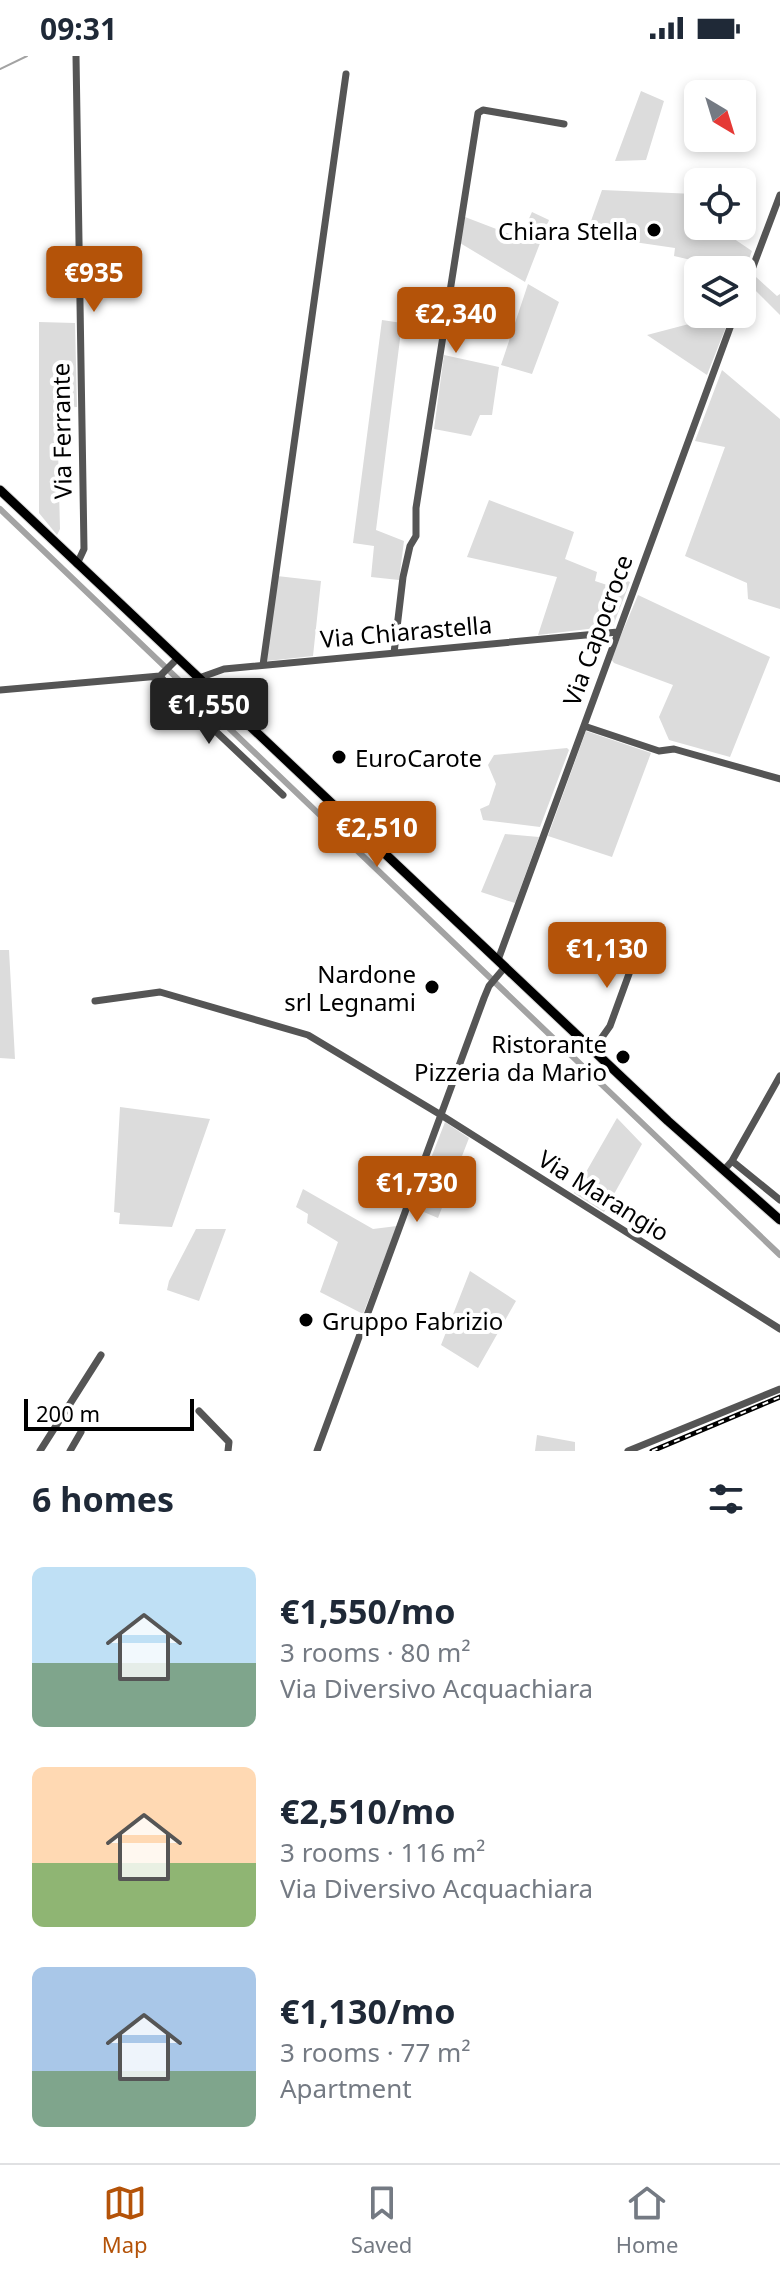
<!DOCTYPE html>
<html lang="en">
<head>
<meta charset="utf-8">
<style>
  body { margin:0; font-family:"Noto Sans",sans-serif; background:#f6f6f7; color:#1f2937; height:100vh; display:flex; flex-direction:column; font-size:30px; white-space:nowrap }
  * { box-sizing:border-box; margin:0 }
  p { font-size:26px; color:#747a83 }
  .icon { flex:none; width:44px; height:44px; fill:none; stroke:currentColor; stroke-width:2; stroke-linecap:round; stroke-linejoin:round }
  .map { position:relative; height:1395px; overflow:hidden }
  .side { display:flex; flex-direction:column; background:#fff; flex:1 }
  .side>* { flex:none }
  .needle { width:52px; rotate:142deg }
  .tools { position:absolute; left:684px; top:24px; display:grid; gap:16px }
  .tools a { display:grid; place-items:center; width:72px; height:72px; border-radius:12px; background:#fff; box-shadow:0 4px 12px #0003; font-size:40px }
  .scale { position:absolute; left:24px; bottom:20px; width:170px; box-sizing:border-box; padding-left:8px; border:4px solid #000; border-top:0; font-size:22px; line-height:28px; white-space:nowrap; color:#000; -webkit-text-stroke:6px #fff; paint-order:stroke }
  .price { position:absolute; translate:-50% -68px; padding:0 18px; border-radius:8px; background:#b45309; color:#fff; font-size:26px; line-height:52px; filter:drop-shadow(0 2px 4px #0008) }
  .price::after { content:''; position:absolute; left:50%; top:48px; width:24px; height:18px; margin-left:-12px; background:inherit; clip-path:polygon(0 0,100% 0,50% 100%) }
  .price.current { background:#222; color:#fff }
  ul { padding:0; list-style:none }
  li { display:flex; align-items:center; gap:24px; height:200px; padding:0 32px }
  li span { display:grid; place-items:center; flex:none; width:224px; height:160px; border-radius:12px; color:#555 }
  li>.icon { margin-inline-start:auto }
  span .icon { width:96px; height:96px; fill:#fffc; stroke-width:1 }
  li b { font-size:34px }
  h2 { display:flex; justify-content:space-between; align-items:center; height:96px; padding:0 32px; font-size:34px }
  .status { display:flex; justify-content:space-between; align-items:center; height:56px; padding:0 40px; background:#fff; direction:ltr }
  .status svg { height:22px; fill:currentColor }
  .tabs { display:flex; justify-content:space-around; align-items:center; height:112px; border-top:2px solid #e0e1e3; background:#fff; font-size:22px; color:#747a83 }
  .tabs a { display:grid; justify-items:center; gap:4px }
  .tabs .current { color:#b45309 }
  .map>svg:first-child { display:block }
  .green { fill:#dcdcdc }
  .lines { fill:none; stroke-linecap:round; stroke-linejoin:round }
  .stream { stroke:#a3a3a3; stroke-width:2 }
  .canal { stroke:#a3a3a3; stroke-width:6 }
  .major-casing { stroke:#dbdbdb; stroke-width:11 }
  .minor { stroke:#555; stroke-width:7 }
  .major { stroke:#000; stroke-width:9 }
  .rail-casing { stroke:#000; stroke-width:5 }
  .rail { stroke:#fff; stroke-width:2; stroke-dasharray:6; stroke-linecap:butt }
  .poi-dot { fill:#000; stroke:#fff; stroke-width:3 }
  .labels { text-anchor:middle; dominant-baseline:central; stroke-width:8; stroke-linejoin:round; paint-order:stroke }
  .poi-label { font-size:24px; fill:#000; stroke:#fff; text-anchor:end }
  .street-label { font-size:24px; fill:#000; stroke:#fff }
</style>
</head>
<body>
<div class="status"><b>09:31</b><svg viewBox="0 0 49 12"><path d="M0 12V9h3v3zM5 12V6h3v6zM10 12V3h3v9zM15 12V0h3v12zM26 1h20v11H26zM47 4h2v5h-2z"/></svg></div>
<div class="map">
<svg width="780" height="1395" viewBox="0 0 780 1395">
  <rect width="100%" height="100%" fill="#fff"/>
  <path class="green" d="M641 35 664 45 646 104 615 105Z
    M602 134 695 138 690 152 698 158V170H715L752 195 745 214H734L674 200 675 192 586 179Z
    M532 156 549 164 525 226 460 187 465 161 520 182Z
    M756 221 777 240 780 238V259L752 231Z
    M528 228 559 246 532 318 501 309Z
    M727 258H731L707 319 647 279Z
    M382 264 402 267 376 474 404 485 399 524 371 521 374 490 353 487Z
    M39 266 75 267 77 351 57 352 60 473 57 479 39 457Z
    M444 299 499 311 492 359H480L471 380 434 373Z
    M722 314 780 363V553L748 543 747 527 685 500 725 391 695 385Z
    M489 444 574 476 565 503 597 516 595 525 607 529 614 520 630 526 613 570 538 579 557 521 467 501Z
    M277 520 321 525 313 600 267 605 266 602Z
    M638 539 770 601 730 701 669 684 659 661 673 629 614 607 611 603Z
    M586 675 651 697 612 801 548 780Z
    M567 692 569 694 540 771 483 764 480 753 489 749 496 728 488 709 494 699Z
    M505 778 539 781 515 847 481 836Z
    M0 894H9L15 1003 0 1002Z
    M120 1051 210 1063 172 1171 119 1168 120 1157 114 1156Z
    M617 1062 642 1088 604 1156 574 1137Z
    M445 1066 469 1082 438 1162 412 1151Z
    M303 1133 373 1173 397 1170 363 1258 320 1236 338 1186 307 1167 308 1158 296 1151Z
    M196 1173H226L199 1245 167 1234 169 1225Z
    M470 1215 516 1245 478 1312 441 1289Z
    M537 1379 575 1386V1395H535Z"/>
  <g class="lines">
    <path class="stream" d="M0 13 27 0"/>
    <path class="canal" d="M0 453 780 1199"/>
    <g class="major-casing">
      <path id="major" d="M0 434 668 1065 780 1164"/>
    </g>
    <path class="minor" d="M76 0 84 493 77 508
      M742 240 780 139
      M394 597 403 521 410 490 416 480V452L478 57 483 54 564 68
      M263 609 346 18
      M160 620 170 632 283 739
      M199 622 224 613 618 576
      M0 634 160 620 178 602
      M584 670 659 695 674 693 780 723
      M498 904 735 258
      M95 945 160 936 308 979 441 1059 780 1273
      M593 994 610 970 641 885
      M732 1105 780 1144
      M724 1114 732 1105 780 1020
      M199 1355 229 1386 228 1395
      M40 1395 101 1299
      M70 1395 81 1376
      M317 1395 484 942 489 930 505 911
      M628 1395 780 1333"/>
    <use href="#major" class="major"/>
    <g class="rail-casing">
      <path id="rail" d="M652 1395 780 1341"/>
    </g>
    <use href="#rail" class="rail"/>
  </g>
  <g class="poi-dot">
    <circle cx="654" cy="174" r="8"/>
    <circle cx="339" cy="701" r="8"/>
    <circle cx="432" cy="931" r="8"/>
    <circle cx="623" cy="1001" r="8"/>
    <circle cx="306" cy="1264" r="8"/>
  </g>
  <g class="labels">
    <g class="poi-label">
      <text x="638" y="174">Chiara Stella</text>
      <text x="355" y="701" text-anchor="start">EuroCarote</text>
      <text x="416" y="917">Nardone<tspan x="416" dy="28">srl Legnami</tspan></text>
      <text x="607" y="987">Ristorante<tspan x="607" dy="28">Pizzeria da Mario</tspan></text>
      <text x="322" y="1264" text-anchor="start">Gruppo Fabrizio</text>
    </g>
    <g class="street-label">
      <text transform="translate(61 375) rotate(-91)">Via Ferrante</text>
      <text transform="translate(597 574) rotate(-70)">Via Capocroce</text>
      <text transform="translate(406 575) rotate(-5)">Via Chiarastella</text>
      <text transform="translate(604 1139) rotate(32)">Via Marangio</text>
    </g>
  </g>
</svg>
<div class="tools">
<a><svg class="needle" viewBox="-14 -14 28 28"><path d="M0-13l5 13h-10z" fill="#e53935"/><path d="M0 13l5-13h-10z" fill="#747a83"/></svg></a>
<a><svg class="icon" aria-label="locate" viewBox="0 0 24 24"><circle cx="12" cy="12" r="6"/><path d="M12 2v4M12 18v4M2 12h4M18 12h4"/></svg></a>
<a><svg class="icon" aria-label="layers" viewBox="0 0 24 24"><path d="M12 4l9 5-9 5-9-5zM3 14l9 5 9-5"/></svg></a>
</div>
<div class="scale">200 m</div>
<b class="price" style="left:94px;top:258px">€935</b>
<b class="price" style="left:456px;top:299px">€2,340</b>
<b class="price current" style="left:209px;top:690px">€1,550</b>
<b class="price" style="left:377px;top:813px">€2,510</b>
<b class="price" style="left:607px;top:934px">€1,130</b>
<b class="price" style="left:417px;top:1168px">€1,730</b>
</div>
<section class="side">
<h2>6 homes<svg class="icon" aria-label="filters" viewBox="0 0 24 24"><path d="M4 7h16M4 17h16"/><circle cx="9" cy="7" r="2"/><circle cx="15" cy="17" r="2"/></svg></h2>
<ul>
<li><span style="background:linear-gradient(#bfe0f5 60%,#7fa58c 0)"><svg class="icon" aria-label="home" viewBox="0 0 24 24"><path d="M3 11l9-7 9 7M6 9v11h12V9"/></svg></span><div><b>€1,550/mo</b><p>3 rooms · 80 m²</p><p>Via Diversivo Acquachiara</p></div></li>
<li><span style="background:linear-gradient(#ffd9b3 60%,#8fb573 0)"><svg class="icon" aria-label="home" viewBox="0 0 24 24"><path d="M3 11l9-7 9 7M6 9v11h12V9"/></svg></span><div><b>€2,510/mo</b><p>3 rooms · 116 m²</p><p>Via Diversivo Acquachiara</p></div></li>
<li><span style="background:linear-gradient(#a9c7e8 65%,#7fa58c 0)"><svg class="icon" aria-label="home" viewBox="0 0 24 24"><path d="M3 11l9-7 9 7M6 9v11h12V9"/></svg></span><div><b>€1,130/mo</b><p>3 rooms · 77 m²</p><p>Apartment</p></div></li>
</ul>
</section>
<nav class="tabs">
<a class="current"><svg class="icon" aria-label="map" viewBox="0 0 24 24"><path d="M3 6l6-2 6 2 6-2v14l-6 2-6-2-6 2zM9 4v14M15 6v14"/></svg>Map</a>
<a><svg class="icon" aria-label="saved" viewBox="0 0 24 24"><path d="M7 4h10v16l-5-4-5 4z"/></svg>Saved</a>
<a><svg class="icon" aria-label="home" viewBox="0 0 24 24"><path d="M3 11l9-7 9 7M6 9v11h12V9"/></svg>Home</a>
</nav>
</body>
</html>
